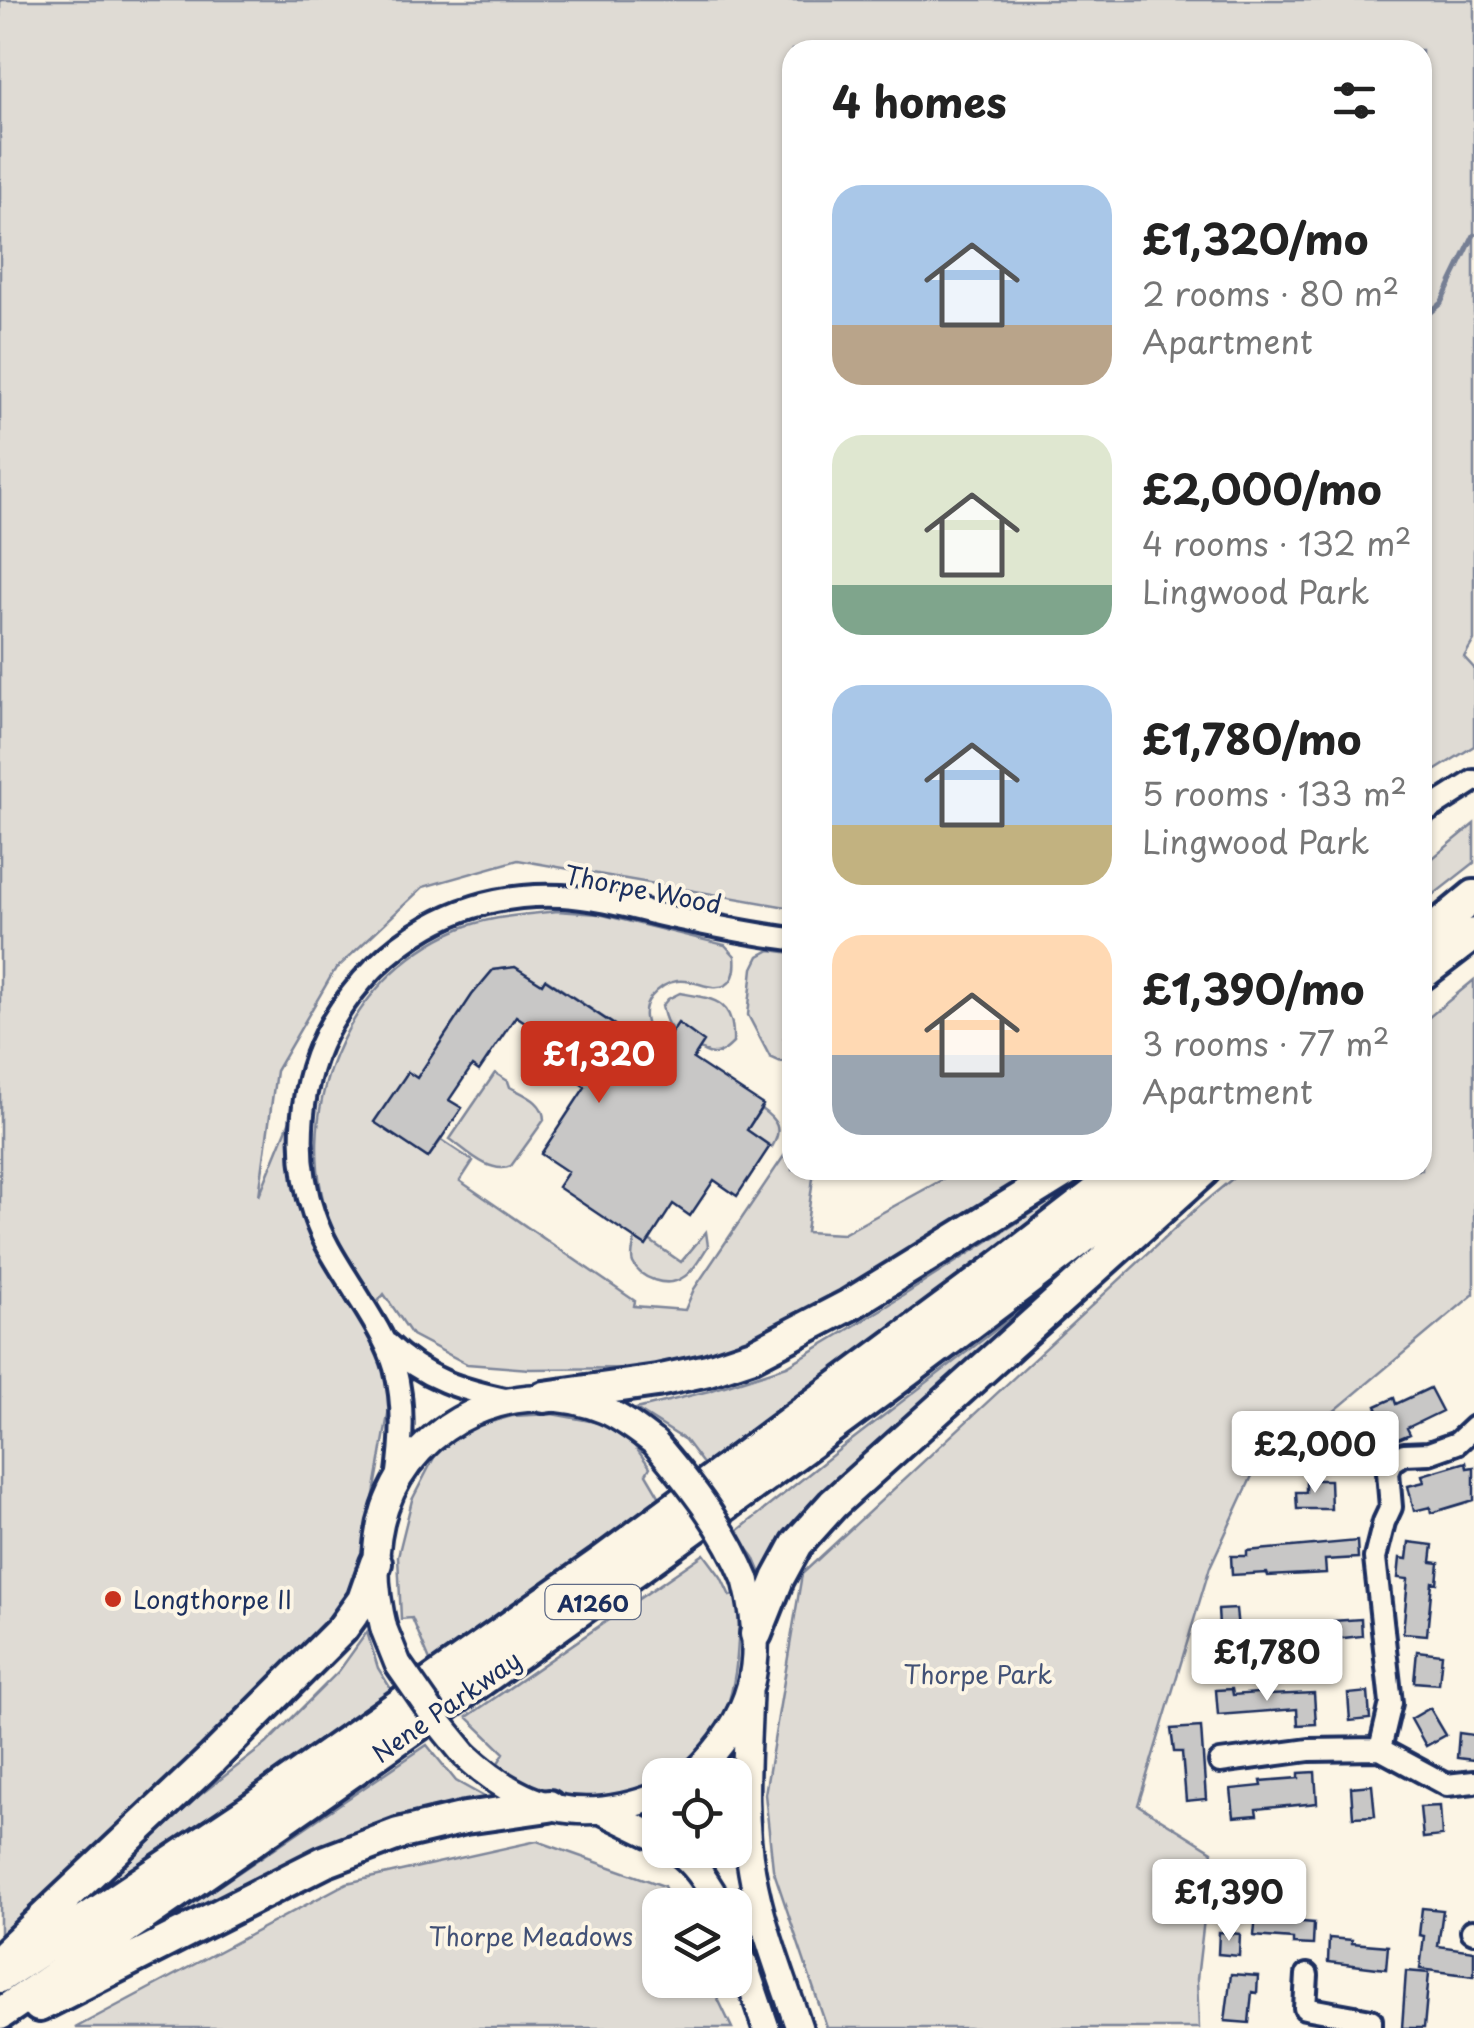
<!DOCTYPE html>
<html lang="en">
<head>
<meta charset="utf-8">
<style>
  body { margin:0; font-family:"Playpen Sans",sans-serif; background:#f2f2f2; color:#222; height:100vh; display:flex; flex-direction:column; font-size:38px; white-space:nowrap }
  * { box-sizing:border-box; margin:0 }
  p { font-size:32px; color:#767676 }
  .icon { flex:none; width:55px; height:55px; fill:none; stroke:currentColor; stroke-width:2; stroke-linecap:round; stroke-linejoin:round }
  .map { position:relative; flex:1; overflow:hidden }
  .drawer { position:absolute; left:782px; top:40px; width:650px; height:1140px; display:flex; flex-direction:column; background:#fff; border-radius:30px; box-shadow:0 2px 8px #0004 }
  .drawer>* { flex:none }
  .fabs { position:absolute; left:642px; top:1758px; display:grid; gap:20px }
  .fabs a { display:grid; place-items:center; width:110px; height:110px; border-radius:20px; background:#fff; box-shadow:0 2px 8px #0004; font-size:50px }
  .price { position:absolute; translate:-50% -85px; padding:0 22px; border-radius:10px; background:#fff; color:#222; font-size:32px; line-height:65px; filter:drop-shadow(0 2px 5px #0008) }
  .price::after { content:''; position:absolute; left:50%; top:60px; width:30px; height:22px; margin-left:-15px; background:inherit; clip-path:polygon(0 0,100% 0,50% 100%) }
  .price.on { background:#c8321e; color:#fff }
  ul { padding:0; list-style:none }
  li { display:flex; align-items:center; gap:30px; height:250px; padding:0 50px }
  li span { display:grid; place-items:center; flex:none; width:280px; height:200px; border-radius:30px; color:#555 }
  li>.icon { margin-inline-start:auto }
  span .icon { width:120px; height:120px; fill:#fffc; stroke-width:1 }
  li b { font-size:42px }
  h2 { display:flex; justify-content:space-between; align-items:center; height:120px; padding:0 50px; font-size:42px }
  .map>svg:first-child { display:block }
  .green { fill:#dfdbd4; stroke:#7d8599; stroke-width:2.5 }
  .lines { fill:none; stroke-linecap:round; stroke-linejoin:round }
  .stream { stroke:#767f94; stroke-width:5 }
  .building { fill:#c8c7c6; stroke:#1b2f5e; stroke-width:2.5 }
  .minor-casing { stroke:#1b2f5e; stroke-width:28 }
  .major-casing { stroke:#1b2f5e; stroke-width:32 }
  .highway-casing { stroke:#1b2f5e; stroke-width:38 }
  .minor { stroke:#fcf5e5; stroke-width:20 }
  .major { stroke:#fcf5e5; stroke-width:25 }
  .highway { stroke:#fcf5e5; stroke-width:30 }
  .major-bridge-casing { stroke:#1b2f5e; stroke-width:32; stroke-linecap:butt }
  .major-bridge { stroke:#fcf5e5; stroke-width:25 }
  .poi-dot { fill:#c8321e; stroke:#fcf5e5; stroke-width:4 }
  .labels { text-anchor:middle; dominant-baseline:central; stroke-width:8; stroke-linejoin:round; paint-order:stroke }
  .shield { fill:#fcf5e5; stroke:#5e6a86; stroke-width:2.5 }
  .shield-label { font-size:22px; font-weight:bold; fill:#1b2f5e }
  .street-label { font-size:25px; fill:#1b2f5e; stroke:#fcf5e5 }
  .poi-label { font-size:25px; fill:#1b2f5e; stroke:#fcf5e5; text-anchor:start }
  .park-label { font-size:25px; fill:#425176; stroke:#fcf5e5 }
</style>
</head>
<body>
<div class="map">
<svg width="1474" height="2028" viewBox="0 0 1474 2028">
  <rect width="100%" height="100%" fill="#fcf5e5"/>
  <filter id="ink" filterUnits="userSpaceOnUse"><feTurbulence type="fractalNoise" baseFrequency=".01" numOctaves="2"/><feDisplacementMap in="SourceGraphic" scale="20" xChannelSelector="R" yChannelSelector="G"/><feConvolveMatrix kernelMatrix="1 2 1 2 8 2 1 2 1" color-interpolation-filters="sRGB"/></filter>
  <g filter="url(#ink)">
    <path class="green" d="M0 0H1474V640L1464 657 1474 668V746L1423 778 1422 50H792V908L518 860 423 887 334 971 276 1071 259 1196 293 1113V1188L328 1260 387 1368 389 1409 362 1563 335 1624 0 1937Z
      M1474 824V863L1423 903V866Z
      M557 911 599 914 725 945 735 956C736 966 736 979 726 985 705 996 681 962 651 997 639 1012 647 1027 653 1042L649 1040 644 1049 640 1042 546 979 542 984 515 967 493 970 472 995 417 1078 408 1073 375 1122 428 1158 441 1140 473 1161 460 1181 635 1301 634 1306 685 1310 694 1289 792 1144V1170H814L806 1232 843 1234 960 1170H1034L859 1283 770 1335 727 1351 642 1368 530 1369 467 1364 412 1335 384 1294 376 1304C361 1281 343 1257 333 1231 287 1116 344 978 459 929 490 916 524 915 557 911Z
      M770 950 792 953V974L784 1038 792 1039 790 1058 781 1062 770 1057 748 1015 753 968 759 956Z
      M1474 980V1294L1332 1413 1269 1439 1210 1567 1138 1805 1212 1851 1197 1979 1199 2028H827L773 1869 765 1794 802 1574 1198 1207 1243 1170H1422L1423 1022Z
      M680 993C715 999 735 1000 733 1043 728 1048 721 1055 713 1054 704 1054 677 1035 671 1028 665 1022 664 1014 662 1006L668 999Z
      M495 1073 508 1081 510 1087C524 1095 544 1101 544 1120L511 1166C490 1175 467 1151 450 1139Z
      M761 1109C777 1120 783 1129 772 1147L747 1130Z
      M1099 1170H1117L707 1469 685 1440 636 1409 709 1391 787 1366 887 1306Z
      M706 1232 708 1246C701 1257 693 1272 682 1278 667 1288 640 1279 633 1263 630 1256 634 1246 635 1239L645 1245 649 1240 681 1262Z
      M1092 1256 912 1425 768 1590 754 1557 735 1533 840 1449Z
      M552 1414 601 1423 633 1444 650 1467 646 1474 662 1501 433 1668 412 1618 401 1619 398 1556 412 1500 439 1448 473 1427 512 1416Z
      M704 1554 721 1577 730 1596 739 1593C739 1645 739 1700 709 1744 695 1764 686 1775 660 1775V1789C643 1793 624 1801 606 1802 574 1805 520 1785 498 1763L504 1753 467 1717Z
      M367 1632 378 1668 394 1694 29 1951 200 1795 266 1744 339 1671Z
      M427 1745 456 1781 497 1804 139 1940Z
      M537 1841 664 1886 673 1905H660V1980H709L732 2028H75L347 1883Z"/>
    <g class="lines">
      <path class="stream" d="M1422 319 1441 303 1474 235"/>
    </g>
    <path class="building" d="M515 967 542 984 545 979 646 1046 650 1040 661 1048 678 1023 704 1042 693 1059 763 1105 747 1130 770 1146 737 1196 714 1180 690 1216 673 1204 646 1246 558 1187 568 1172 541 1154 585 1087 581 1084 592 1067 516 1016 479 1071 472 1066 449 1100 462 1108 428 1158 374 1122 408 1072 417 1078 472 995 493 970Z
      M1430 1388 1442 1411 1407 1428 1410 1434 1391 1442 1389 1436 1374 1443 1364 1420 1379 1413 1376 1406 1394 1398 1396 1404Z
      M1345 1439 1346 1467H1326V1440Z
      M1466 1462 1467 1468 1474 1467V1500L1431 1513 1430 1507 1414 1511 1408 1486 1424 1482 1422 1475Z
      M1306 1480H1330L1331 1509H1297L1296 1492H1306Z
      M1357 1541 1358 1558 1325 1560 1326 1573 1268 1576 1267 1573 1232 1575 1231 1556H1247V1551Z
      M1409 1542 1433 1545 1431 1562 1439 1563 1437 1583 1432 1582 1427 1635 1403 1633 1408 1579 1398 1578 1400 1558 1407 1559Z
      M1236 1609 1239 1639 1220 1641 1218 1610Z
      M1361 1619 1362 1636 1334 1639 1333 1621Z
      M1323 1628 1325 1652 1271 1658 1269 1640 1305 1637 1304 1629Z
      M1417 1651 1442 1654 1439 1684 1414 1682Z
      M1232 1689 1233 1695 1269 1692V1695L1314 1693 1316 1724 1298 1725 1297 1709 1218 1715 1216 1690Z
      M1368 1692 1370 1719 1350 1721 1348 1694Z
      M1430 1708 1446 1735 1426 1746 1411 1719Z
      M1201 1727 1206 1799 1186 1801 1182 1752H1174L1171 1729Z
      M1459 1733 1474 1735V1760L1457 1758Z
      M1315 1772 1317 1803 1256 1809 1257 1815 1234 1817 1231 1789 1262 1786 1261 1781 1299 1778V1773Z
      M1372 1785 1375 1816 1353 1817 1351 1787Z
      M1440 1806 1442 1836 1423 1838 1420 1807Z
      M1422 1908 1443 1910 1438 1946 1474 1951V1976L1420 1969 1424 1936 1419 1935Z
      M1256 1915 1278 1917 1277 1920 1314 1923 1313 1945 1293 1944V1939L1254 1936Z
      M1219 1932 1240 1934 1239 1956 1218 1954Z
      M1329 1938 1352 1940V1943L1388 1946 1386 1969 1328 1962Z
      M1406 1971 1429 1973 1424 2028H1402Z
      M1231 1974 1258 1976 1257 1993 1252 1992 1249 2023 1225 2021Z"/>
    <g class="lines">
      <g class="minor-casing">
        <path id="minor" d="M1422 814 1474 781
          M388 1344C424 1379 462 1390 510 1400
          M1474 1427 1457 1443 1429 1453 1404 1454 1392 1462 1388 1472 1391 1507 1384 1522 1375 1558 1391 1703 1380 1749 1447 1785 1474 1782
          M397 1481C402 1443 405 1406 395 1368 387 1340 368 1313 353 1288 338 1264 323 1242 314 1215 293 1155 299 1079 331 1024 381 940 463 891 562 896 597 898 632 908 666 916 708 925 750 934 792 939
          M1220 1762 1309 1750 1380 1749
          M1472 1931 1474 1932
          M1307 1975 1305 2008 1371 2020V2028"/>
      </g>
      <g class="major-casing">
        <path id="major" d="M384 1629C374 1589 372 1547 385 1508 415 1420 518 1374 604 1410 623 1418 639 1431 655 1443
          M749 1693C747 1752 741 1814 752 1872 761 1925 782 1977 799 2028
          M465 1755C525 1811 582 1826 660 1795
          M693 1775C754 1716 767 1661 746 1580
          M602 1811 660 1839
          M676 1850C696 1863 708 1885 720 1905
          M735 1937 766 2028"/>
      </g>
      <g class="highway-casing">
        <path id="highway" d="M1422 939 1474 896
          M1422 974 1474 934
          M544 1397 657 1381 708 1370 753 1355 849 1305 1067 1170
          M756 1634 778 1579 797 1544 833 1504 1204 1170
          M0 1959 213 1758 342 1629 363 1600 376 1563
          M0 1977 250 1810 600 1563 999 1267 1125 1170
          M39 2006 324 1862 398 1834 465 1818 549 1806
          M0 2014C398 1743 791 1466 1171 1170"/>
      </g>
      <use href="#minor" class="minor"/>
      <use href="#major" class="major"/>
      <use href="#highway" class="highway"/>
      <g class="major-bridge-casing">
        <path id="major-bridge" d="M655 1443C691 1485 725 1529 746 1580
          M384 1629 398 1664 439 1723 465 1755"/>
      </g>
      <use href="#major-bridge" class="major-bridge"/>
    </g>
  </g>
  <circle class="poi-dot" cx="113" cy="1599" r="10"/>
  <g class="labels">
    <rect class="shield" x="545.5" y="1585" width="95" height="34" rx="8"/>
    <g class="shield-label">
      <text x="593" y="1602">A1260</text>
    </g>
    <g class="street-label">
      <text transform="translate(643 889) rotate(11)">Thorpe Wood</text>
      <text transform="translate(446 1706) rotate(-35)">Nene Parkway</text>
    </g>
    <g class="poi-label">
      <text x="133" y="1599">Longthorpe II</text>
    </g>
    <g class="park-label">
      <text x="978" y="1674">Thorpe Park</text>
      <text x="531" y="1936">Thorpe Meadows</text>
    </g>
  </g>
</svg>
<div class="fabs">
<a><svg class="icon" aria-label="locate" viewBox="0 0 24 24"><circle cx="12" cy="12" r="6"/><path d="M12 2v4M12 18v4M2 12h4M18 12h4"/></svg></a>
<a><svg class="icon" aria-label="layers" viewBox="0 0 24 24"><path d="M12 4l9 5-9 5-9-5zM3 14l9 5 9-5"/></svg></a>
</div>
<b class="price on" style="left:599px;top:1106px">£1,320</b>
<b class="price" style="left:1315px;top:1496px">£2,000</b>
<b class="price" style="left:1267px;top:1704px">£1,780</b>
<b class="price" style="left:1229px;top:1944px">£1,390</b>
<section class="drawer">
<h2>4 homes<svg class="icon" aria-label="filters" viewBox="0 0 24 24"><path d="M4 7h16M4 17h16"/><circle cx="9" cy="7" r="2"/><circle cx="15" cy="17" r="2"/></svg></h2>
<ul>
<li><span style="background:linear-gradient(#a9c7e8 70%,#b9a48a 0)"><svg class="icon" aria-label="home" viewBox="0 0 24 24"><path d="M3 11l9-7 9 7M6 9v11h12V9"/></svg></span><div><b>£1,320/mo</b><p>2 rooms · 80 m²</p><p>Apartment</p></div></li>
<li><span style="background:linear-gradient(#dfe7d0 75%,#7fa58c 0)"><svg class="icon" aria-label="home" viewBox="0 0 24 24"><path d="M3 11l9-7 9 7M6 9v11h12V9"/></svg></span><div><b>£2,000/mo</b><p>4 rooms · 132 m²</p><p>Lingwood Park</p></div></li>
<li><span style="background:linear-gradient(#a9c7e8 70%,#c2b280 0)"><svg class="icon" aria-label="home" viewBox="0 0 24 24"><path d="M3 11l9-7 9 7M6 9v11h12V9"/></svg></span><div><b>£1,780/mo</b><p>5 rooms · 133 m²</p><p>Lingwood Park</p></div></li>
<li><span style="background:linear-gradient(#ffd9b3 60%,#9aa5b1 0)"><svg class="icon" aria-label="home" viewBox="0 0 24 24"><path d="M3 11l9-7 9 7M6 9v11h12V9"/></svg></span><div><b>£1,390/mo</b><p>3 rooms · 77 m²</p><p>Apartment</p></div></li>
</ul>
</section>
</div>
</body>
</html>
